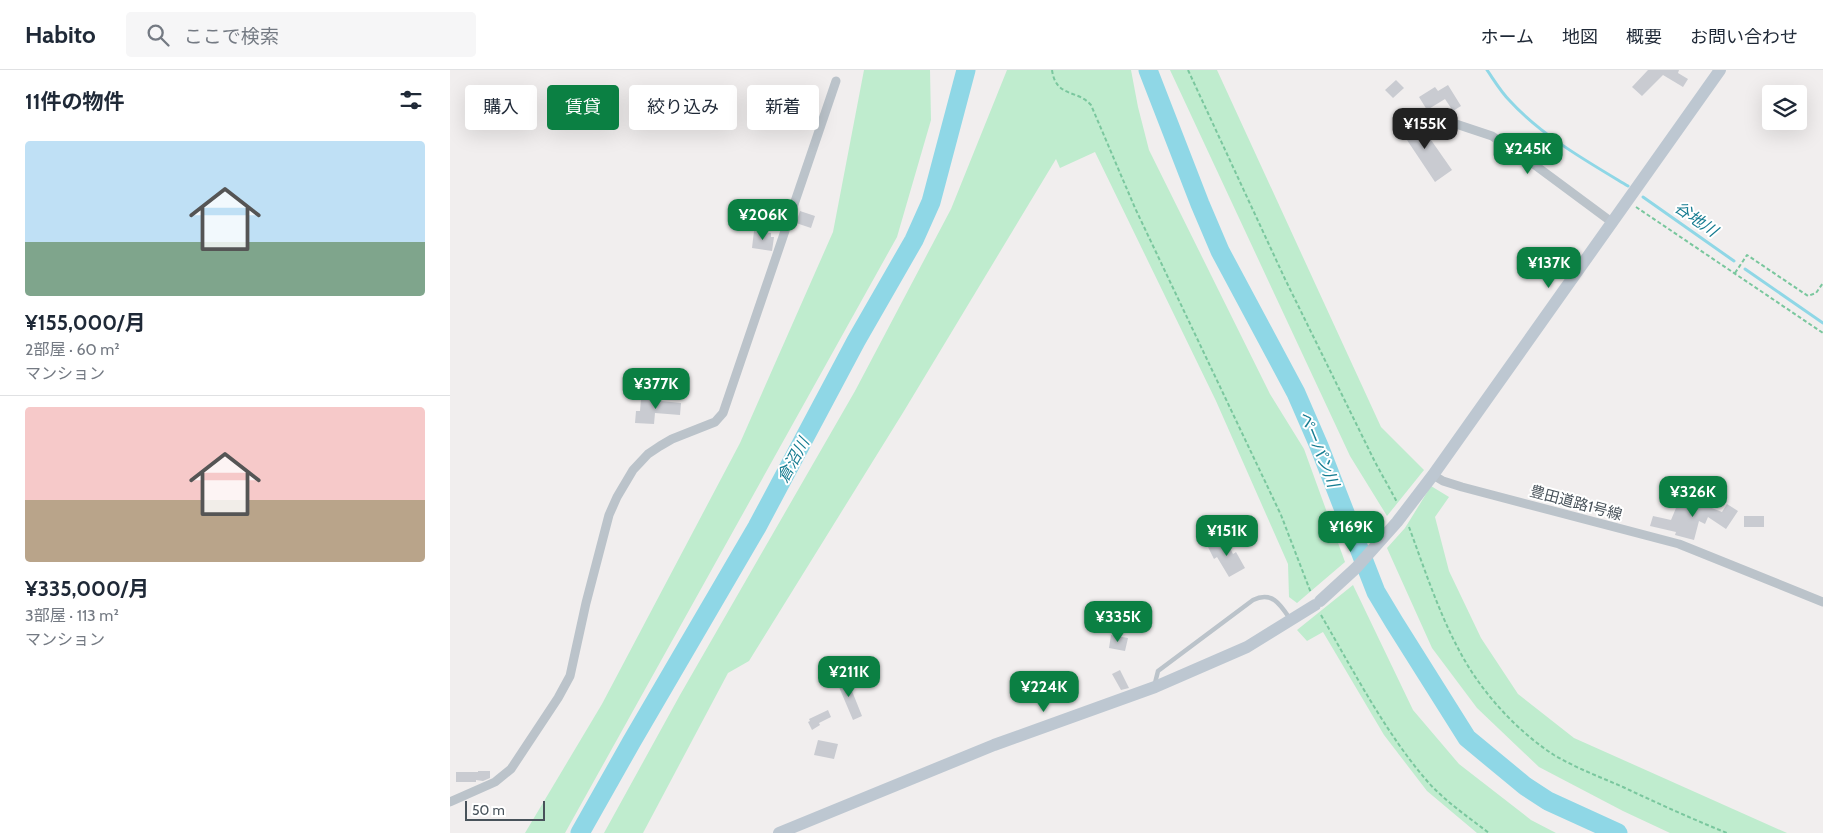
<!DOCTYPE html>
<html lang="ja">
<head>
<meta charset="utf-8">
<style>
  body { margin:0; font-family:Cabin,"Noto Sans JP",sans-serif; background:#f6f6f7; color:#1f2937; height:100vh; display:flex; flex-direction:column; font-size:19px; white-space:nowrap }
  * { box-sizing:border-box; margin:0 }
  p { font-size:16px; color:#747a83 }
  .icon { flex:none; width:28px; height:28px; fill:none; stroke:currentColor; stroke-width:2; stroke-linecap:round; stroke-linejoin:round }
  .map { position:relative; flex:1; overflow:hidden }
  .side { display:flex; flex-direction:column; background:#fff; width:450px }
  .side>* { flex:none }
  .top-card { position:absolute; left:15px; top:15px; width:475px; height:45px; display:flex; gap:10px }
  .controls { position:absolute; left:1312px; top:15px; display:grid; gap:10px }
  .controls a { display:grid; place-items:center; width:45px; height:45px; border-radius:5px; background:#fff; box-shadow:0 5px 20px #0002; font-size:25px }
  .scale { position:absolute; left:15px; bottom:12px; width:80px; box-sizing:border-box; padding-left:5px; border:2px solid #48525a; border-top:0; font-size:14px; line-height:18px; white-space:nowrap; color:#48525a; -webkit-text-stroke:4px #fff; paint-order:stroke }
  .price { position:absolute; translate:-50% -42px; padding:0 11px; border-radius:10px; background:#0b8043; color:#fff; font-size:16px; line-height:32px; filter:drop-shadow(0 1px 2px #0008) }
  .price::after { content:''; position:absolute; left:50%; top:30px; width:15px; height:11px; margin-left:-8px; background:inherit; clip-path:polygon(0 0,100% 0,50% 100%) }
  .price.selected { background:#222; color:#fff }
  ul { padding:0; list-style:none }
  li { display:grid; align-content:center; gap:10px; height:265px; padding:0 25px }
  li+li { border-top:1px solid #e0e1e3 }
  li span { display:grid; place-items:center; height:155px; border-radius:5px; color:#555 }
  li>.icon { margin-inline-start:auto }
  span .icon { width:90px; height:90px; fill:#fffc; stroke-width:1 }
  li b { font-size:21px }
  h2 { display:flex; justify-content:space-between; align-items:center; height:60px; padding:0 25px; font-size:21px }
  .chip { padding:0 18px; border-radius:5px; background:#fff; box-shadow:0 5px 20px #0002; font-size:18px; line-height:45px }
  .chip.selected { background:#0b8043; color:#fff }
  header { display:flex; align-items:center; gap:30px; box-sizing:border-box; height:70px; padding:0 25px; background:#fff; border-bottom:1px solid #e0e1e3 }
  header strong { font-size:24px }
  nav { display:flex; gap:28px; margin-inline-start:auto; font-size:18px }
  .search { width:350px; height:45px; background:#f6f6f7; display:flex; align-items:center; gap:12px; box-sizing:border-box; padding:0 18px; border-radius:5px; color:#747a83; font-size:19px }
  main { display:flex; flex:1; min-height:0 }
  .map>svg:first-child { display:block }
  .green { fill:#bfecce }
  .lines { fill:none; stroke-linecap:round; stroke-linejoin:round }
  .stream { stroke:#8fd7e6; stroke-width:3 }
  .river { stroke:#8fd7e6; stroke-width:19 }
  .building { fill:#c9cbd1 }
  .path { stroke:#7ac79e; stroke-width:2; stroke-dasharray:4 2.5; stroke-linecap:butt }
  .lane { stroke:#bbc3ca; stroke-width:4.5 }
  .street { stroke:#bbc3ca; stroke-width:9 }
  .secondary { stroke:#bdc7d1; stroke-width:12 }
  .labels { text-anchor:middle; dominant-baseline:central; stroke-width:4; stroke-linejoin:round; paint-order:stroke }
  .street-label { font-size:15px; fill:#48525a; stroke:#fff }
  .water-label { font-size:16px; font-style:italic; fill:#167c91; stroke:#fff }
</style>
</head>
<body>
<header>
<strong>Habito</strong>
<div class="search"><svg class="icon" aria-label="search" viewBox="0 0 24 24"><circle cx="10" cy="10" r="6"/><path d="M15 15l6 6"/></svg>ここで検索</div>
<nav><a>ホーム</a><a>地図</a><a>概要</a><a>お問い合わせ</a></nav>
</header>
<main>
<section class="side">
<h2>11件の物件<svg class="icon" aria-label="filters" viewBox="0 0 24 24"><path d="M4 7h16M4 17h16"/><circle cx="9" cy="7" r="2"/><circle cx="15" cy="17" r="2"/></svg></h2>
<ul>
<li><span style="background:linear-gradient(#bfe0f5 65%,#7fa58c 0)"><svg class="icon" aria-label="home" viewBox="0 0 24 24"><path d="M3 11l9-7 9 7M6 9v11h12V9"/></svg></span><div><b>¥155,000/月</b><p>2部屋 · 60 m²</p><p>マンション</p></div></li>
<li><span style="background:linear-gradient(#f6c9c9 60%,#b9a48a 0)"><svg class="icon" aria-label="home" viewBox="0 0 24 24"><path d="M3 11l9-7 9 7M6 9v11h12V9"/></svg></span><div><b>¥335,000/月</b><p>3部屋 · 113 m²</p><p>マンション</p></div></li>
</ul>
</section>
<div class="map">
<svg width="1373" height="763" viewBox="0 0 1373 763">
  <rect width="100%" height="100%" fill="#f1eeee"/>
  <path class="green" d="M414 0H480L481 50 447 167 115 763H75L152 634 290 373 383 162Z
    M557 0H681L688 37 699 80 820 324 854 379 895 492 847 533 839 527 838 494 766 331 645 82 610 98 606 89 454 341 299 591 278 603 193 763H154L230 625 405 321 501 139Z
    M720 0H767L931 357 974 400 937 446 900 386Z
    M981 416 999 427 985 447 999 501 1031 568 1068 624 1124 668 1337 763H1220L1173 741 1089 697 1027 638 982 578 937 478 955 458Z
    M903 515 963 640 1009 694 1081 750 1106 763H1027L977 721 934 665 873 562 857 571 847 560Z"/>
  <g class="lines">
    <path class="stream" d="M1037 0C1044 10 1051 22 1060 31 1092 66 1138 92 1178 116
      M1193 127 1284 191
      M1295 199 1373 253"/>
    <path class="river" d="M698 0 750 134 770 181 846 323 869 376 926 522 944 552 1017 668 1075 716 1098 731 1168 763
      M130 763 182 671 307 457 406 271 464 170 481 132 516 0"/>
  </g>
  <path class="building" d="M1198 0H1229L1228 3 1238 9 1233 17 1213 5 1192 26 1182 17Z
    M946 10 954 18 943 28 935 20Z
    M998 15 1011 36 1003 41 995 29 977 40 969 27 985 17 988 21Z
    M965 47 1002 100 985 112 949 58Z
    M350 141 365 146 361 158 346 153Z
    M304 161 321 163V167H324L322 181 302 178Z
    M191 329 231 333 230 345 205 343 204 354 185 353 186 341H190Z
    M1231 426 1272 442 1277 434 1288 441 1276 459 1258 447 1255 454 1249 451 1244 470 1225 465 1226 462 1200 456 1203 446 1221 450Z
    M1294 446H1314V457H1294Z
    M775 468 783 484 786 482 795 498 779 507 767 487 764 489 758 477Z
    M661 565 678 568 675 581 659 578Z
    M670 600 679 618 671 620 662 604Z
    M396 606 412 646 403 650 386 610Z
    M378 640 381 647 369 653 370 655 362 660 358 652 360 651 359 649Z
    M368 670 388 674 384 689 364 685Z
    M28 701H40V708L33 711 26 710V712H6V702H28Z"/>
  <g class="lines">
    <path class="path" d="M602 0C606 28 627 19 641 35L685 138 831 445 861 523
      M738 0 835 209 925 392 947 432
      M1186 137 1373 263
      M1285 203 1297 185 1358 226 1366 223 1373 213
      M959 457C976 503 992 553 1018 596 1039 630 1070 663 1104 685 1126 698 1150 707 1173 717 1207 733 1242 749 1277 763
      M871 545C903 600 936 664 978 712 995 731 1018 747 1039 763"/>
    <path class="lane" d="M705 613 708 601 803 530C822 521 830 534 840 549"/>
    <path class="street" d="M997 51 1042 66 1074 87 1163 153
      M983 405 993 411 1012 417 1229 474 1373 532
      M0 732 45 712 61 699 108 628 120 606 136 533 159 445 167 427 183 400 198 384 210 376 222 369 265 352 273 343 386 11"/>
    <path class="secondary" d="M870 531 906 498 947 452 983 405 1270 0
      M329 763 544 675 705 617 797 577 865 535"/>
  </g>
  <g class="labels">
    <g class="street-label">
      <text transform="translate(1126 433) rotate(15)">豊田道路1号線</text>
    </g>
    <g class="water-label">
      <text transform="translate(1246 149) rotate(35)">谷地川</text>
      <text transform="translate(869 379) rotate(68)">ペーパン川</text>
      <text transform="translate(343 390) rotate(-61)">倉沼川</text>
    </g>
  </g>
</svg>
<div class="controls">
<a><svg class="icon" aria-label="layers" viewBox="0 0 24 24"><path d="M12 4l9 5-9 5-9-5zM3 14l9 5 9-5"/></svg></a>
</div>
<div class="scale">50 m</div>
<b class="price selected" style="left:975px;top:80px">¥155K</b>
<b class="price" style="left:1078px;top:105px">¥245K</b>
<b class="price" style="left:313px;top:171px">¥206K</b>
<b class="price" style="left:1099px;top:219px">¥137K</b>
<b class="price" style="left:206px;top:340px">¥377K</b>
<b class="price" style="left:1243px;top:448px">¥326K</b>
<b class="price" style="left:901px;top:483px">¥169K</b>
<b class="price" style="left:777px;top:487px">¥151K</b>
<b class="price" style="left:668px;top:573px">¥335K</b>
<b class="price" style="left:399px;top:628px">¥211K</b>
<b class="price" style="left:594px;top:643px">¥224K</b>
<div class="top-card">
<a class="chip">購入</a>
<a class="chip selected">賃貸</a>
<a class="chip">絞り込み</a>
<a class="chip">新着</a>
</div>
</div>
</main>
</body>
</html>
